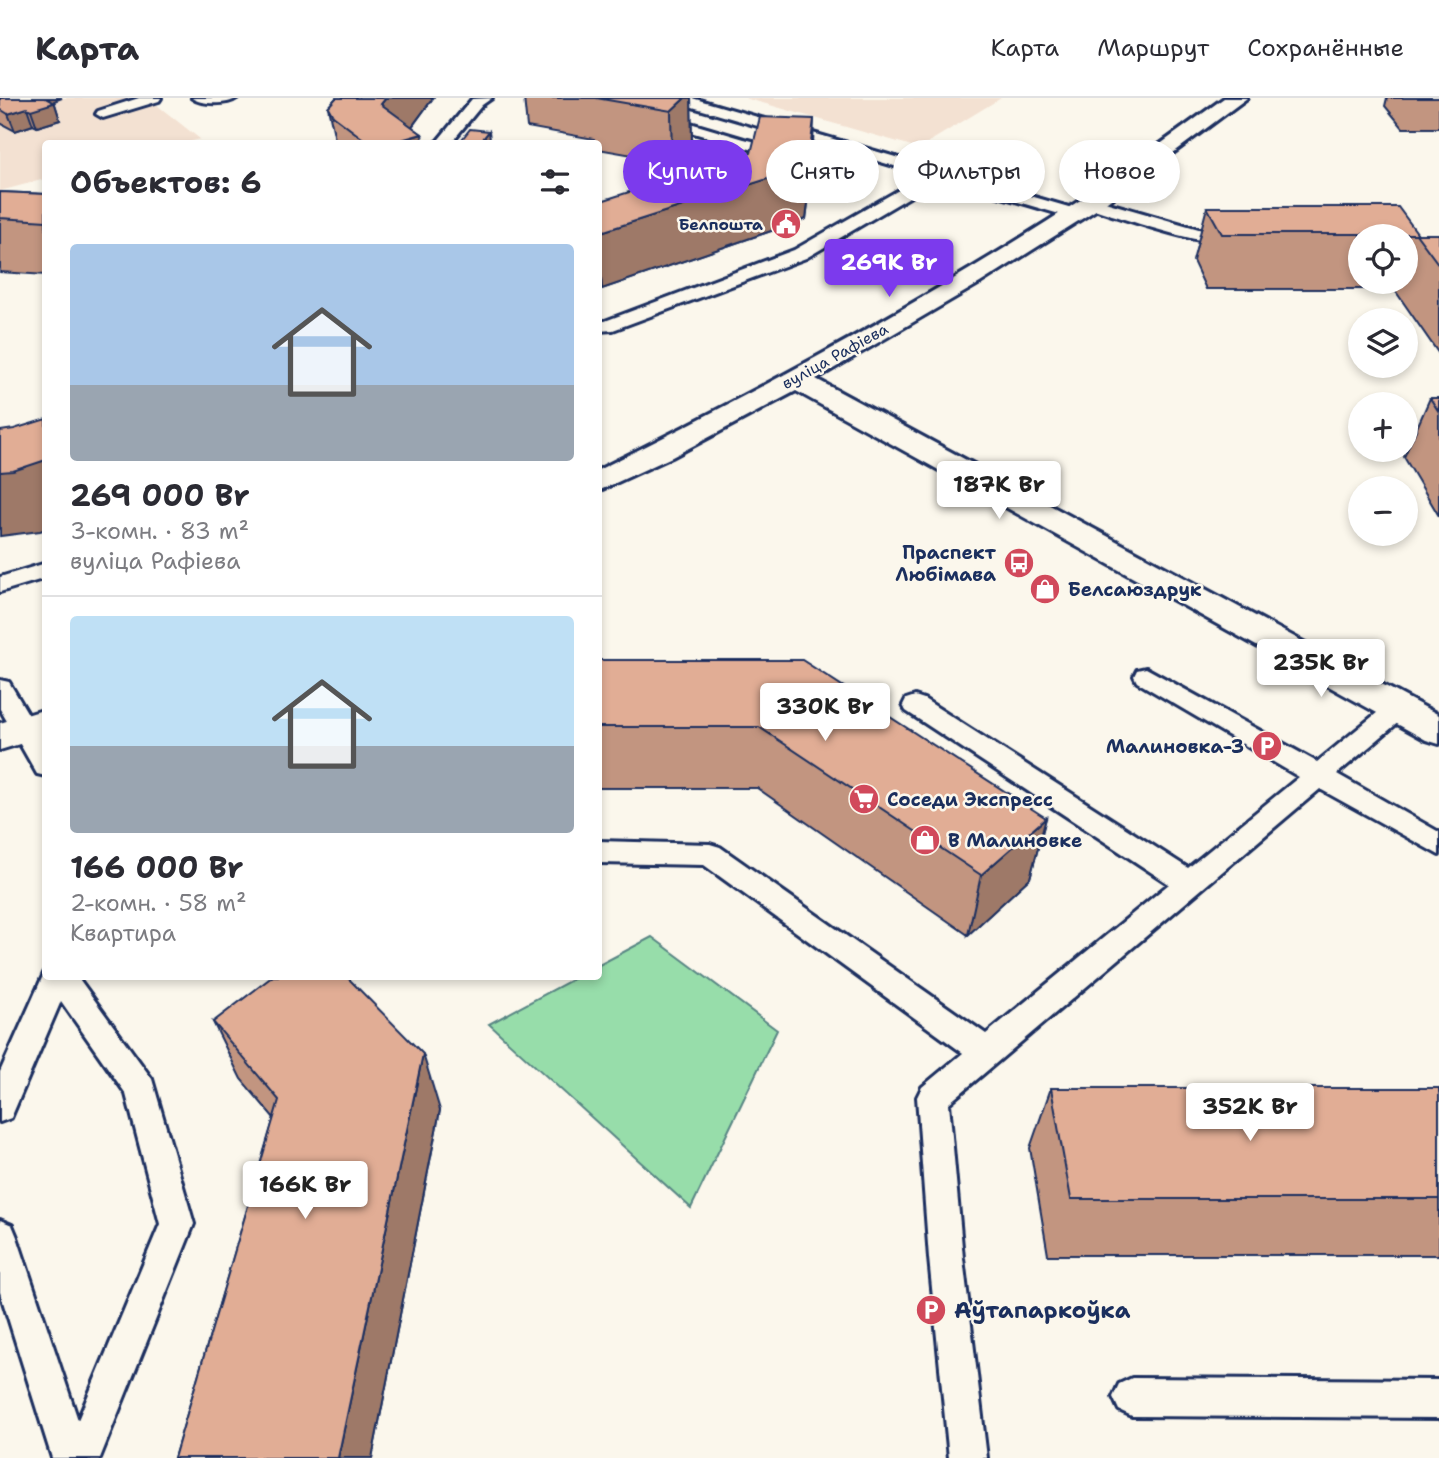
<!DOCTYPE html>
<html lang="ru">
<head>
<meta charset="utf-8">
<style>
  body { margin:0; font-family:"Shantell Sans",sans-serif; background:#f2f2f3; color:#2b2b33; height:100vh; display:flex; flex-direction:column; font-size:26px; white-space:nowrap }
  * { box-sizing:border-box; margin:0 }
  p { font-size:23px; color:#7c7c81 }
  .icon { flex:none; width:38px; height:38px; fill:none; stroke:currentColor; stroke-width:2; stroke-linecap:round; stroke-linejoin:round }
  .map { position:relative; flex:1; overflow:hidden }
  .panel { position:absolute; left:42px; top:42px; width:560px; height:840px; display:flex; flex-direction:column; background:#fff; border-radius:7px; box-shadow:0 4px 10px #0003 }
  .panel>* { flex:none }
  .hud { position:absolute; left:623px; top:42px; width:665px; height:63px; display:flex; gap:14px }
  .fabs { position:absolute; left:1348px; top:126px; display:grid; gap:14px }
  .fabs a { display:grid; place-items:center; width:70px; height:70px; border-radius:50%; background:#fff; box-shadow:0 4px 10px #0003; font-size:35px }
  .price { position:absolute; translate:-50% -60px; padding:0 16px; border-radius:7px; background:#fff; color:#222; font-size:23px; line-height:46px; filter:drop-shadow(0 2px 4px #0008) }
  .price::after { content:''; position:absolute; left:50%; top:42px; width:21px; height:16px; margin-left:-10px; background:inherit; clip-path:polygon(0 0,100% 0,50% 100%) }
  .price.current { background:#7c3aed; color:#fff }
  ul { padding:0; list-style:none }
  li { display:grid; align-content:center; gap:14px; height:371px; padding:0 28px }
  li+li { border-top:2px solid #e1e1e2 }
  li span { display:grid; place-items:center; height:217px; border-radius:7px; color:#555 }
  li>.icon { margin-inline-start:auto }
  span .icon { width:126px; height:126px; fill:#fffc; stroke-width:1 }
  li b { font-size:30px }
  h2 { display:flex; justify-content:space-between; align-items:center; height:84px; padding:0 28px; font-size:30px }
  .chip { padding:0 24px; border-radius:32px; background:#fff; box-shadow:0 4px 10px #0003; font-size:24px; line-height:63px }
  .chip.current { background:#7c3aed; color:#fff }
  header { display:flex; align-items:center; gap:42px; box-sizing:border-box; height:98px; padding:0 35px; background:#fff; border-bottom:2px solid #e1e1e2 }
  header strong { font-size:33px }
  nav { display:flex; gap:38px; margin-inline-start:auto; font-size:24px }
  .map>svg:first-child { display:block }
  .built { fill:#f3e1d2 }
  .green { fill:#97ddaa; stroke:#598684; stroke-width:2 }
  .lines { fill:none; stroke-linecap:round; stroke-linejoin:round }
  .service-casing { stroke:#1b2f5e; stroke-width:6 }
  .secondary-casing { stroke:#1b2f5e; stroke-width:6 }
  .service { fill:#fbf7ec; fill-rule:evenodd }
  .secondary { fill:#fbf7ec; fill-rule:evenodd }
  .wall { fill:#c29580; stroke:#1b2f5e; stroke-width:2; fill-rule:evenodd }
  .shaded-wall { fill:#9e7968; stroke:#1b2f5e; stroke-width:2 }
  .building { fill:#e1ad95; stroke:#1b2f5e; stroke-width:2 }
  .labels { text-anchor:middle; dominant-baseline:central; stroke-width:5; stroke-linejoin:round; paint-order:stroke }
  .far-poi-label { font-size:16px; font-weight:bold; fill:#1b2f5e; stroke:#fbf7ec; text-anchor:end }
  .far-street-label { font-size:16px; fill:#1b2f5e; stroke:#fbf7ec }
  .poi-label { font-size:19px; font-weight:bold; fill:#1b2f5e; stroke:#fbf7ec; text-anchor:start }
  .near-poi-label { font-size:23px; font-weight:bold; fill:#1b2f5e; stroke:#fbf7ec; text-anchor:start }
</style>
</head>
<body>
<header>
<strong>Карта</strong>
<nav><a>Карта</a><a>Маршрут</a><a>Сохранённые</a></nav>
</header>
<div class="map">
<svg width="1439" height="1360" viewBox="0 0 1439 1360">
  <rect width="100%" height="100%" fill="#fbf7ec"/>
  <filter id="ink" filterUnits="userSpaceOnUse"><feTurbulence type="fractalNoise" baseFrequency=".0143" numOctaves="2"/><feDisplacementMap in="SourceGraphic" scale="14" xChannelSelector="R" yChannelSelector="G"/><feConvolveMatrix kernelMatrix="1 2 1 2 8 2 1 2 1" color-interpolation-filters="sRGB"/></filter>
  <g filter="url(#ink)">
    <path class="built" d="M0 0H148L200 41 182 46H46L45 81 0 93Z
      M745 0H1001L919 50Z"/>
    <path class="green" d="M652 839 777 932 691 1110 489 926 577 879 598 878 599 867Z"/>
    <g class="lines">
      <g class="service-casing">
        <path id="service" d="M139 0H161L159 3 103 20 96 16 98 13Z
          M192 0H237C228 7 201 7 192 0Z
          M492 0 482 7 450 46H435L472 1Z
          M584 0H606L744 41 818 59 821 62 813 67 734 47 586 3Z
          M670 0H692L1079 112 1081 115 1073 120 940 81 806 160 613 232 598 233V223H605L794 152 925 77 672 3Z
          M1091 100 1216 136 1242 137 1244 141C1227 159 1111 116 1085 108L1083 105Z
          M46 465V480L0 494V479Z
          M1146 570 1317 664 1389 605 1398 602 1407 605 1411 611 1407 617 1337 676 1439 734V757L1320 691 949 1005 963 1160 987 1360H949L929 1160 917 999 922 989 963 955 704 767 598 765V743L710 746 720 749 986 936 1169 786 906 613 903 607 906 601 915 598 924 601 1188 770 1299 679 1137 584 1134 578 1137 572Z
          M0 582 9 584 46 646V678L37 676 0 611Z
          M46 871V878H77L152 981 194 1126 100 1360H52L0 1194V1122L12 1127 17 1139 78 1322 160 1126 126 996 61 903 11 1020 0 1024V974Z
          M1132 1280 1439 1282V1320L1132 1318 1119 1312 1113 1299 1119 1286Z"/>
      </g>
      <g class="secondary-casing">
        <path id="secondary" d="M1224 0H1247L1099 110 980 185 816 281 1439 617V646L1426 642 796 293 672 359 598 393V372C765 290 929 201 1085 99 1132 67 1178 33 1224 0Z
          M46 611V638L0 652V625Z"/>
      </g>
      <use href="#service" class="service"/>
      <use href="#secondary" class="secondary"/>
    </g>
    <path class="wall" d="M0 0 54 3 60 22 37 29 33 27 15 33 0 25Z
      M336 0H433L412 29 422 36 423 46H336L328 9Z
      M524 0H691L692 46 672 64 598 51V46H594V41L527 29Z
      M1387 0H1439V30H1403L1385 8Z
      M812 73 806 121 602 191H598V104Z
      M0 94 46 96V177L0 174Z
      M1207 109 1418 136H1439V256L1394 191H1206L1193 163ZM1360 138H1405V184H1360Z
      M1430 300H1439V418L1404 359Z
      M598 562 1046 720 1030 780 968 837 757 690H598Z
      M213 924 440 1012 372 1360H174L274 1020 241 981Z
      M1051 990H1439V1157H1048L1030 1050Z"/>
    <path class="shaded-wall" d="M48 0H62L54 3 60 22 37 29 31 12Z
      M386 0H433L402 42 422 36 423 46H387L381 6Z
      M685 0H691L692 46 672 64 671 13Z
      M27 10 33 27 15 33 8 16Z
      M814 21 812 73 806 121 602 191 598 135 808 68Z
      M489 33 490 41 487 46H479Z
      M46 362V431L40 433 0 438V374Z
      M1046 720 1030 780 968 837 981 777Z
      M423 956 440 1012 372 1360H338Z"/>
    <path class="building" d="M0 0H52L47 1 54 5 31 12 27 10 8 16 0 11Z
      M336 0H386L381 6 422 36 387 46H370L333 18 328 9Z
      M596 0H685L671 13Z
      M760 19 814 21 808 68 598 135V104L751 55Z
      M470 31 489 33 479 46 459 45Z
      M0 94 46 96V123L0 120Z
      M1207 109H1398L1418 136H1439V167L1416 136H1222Z
      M1430 300H1439V314Z
      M46 321V362L13 373 0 374V333L14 331Z
      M598 562H802L1046 720 981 777 759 629H598Z
      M273 878H346L423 956 338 1360H174L279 1002 213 924Z
      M1051 990H1439V1101H1071Z"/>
  </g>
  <defs>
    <g id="civic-disc" transform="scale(1.575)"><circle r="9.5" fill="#d1495b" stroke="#fbf7ec"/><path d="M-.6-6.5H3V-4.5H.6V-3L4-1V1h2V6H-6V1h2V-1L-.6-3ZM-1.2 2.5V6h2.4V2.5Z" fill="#fff"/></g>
    <g id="bus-disc" transform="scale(1.575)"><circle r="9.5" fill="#d1495b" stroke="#fbf7ec"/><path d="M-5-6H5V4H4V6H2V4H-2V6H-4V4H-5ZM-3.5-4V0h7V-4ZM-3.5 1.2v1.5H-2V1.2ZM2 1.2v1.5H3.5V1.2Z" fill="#fff"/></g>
    <g id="shop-disc" transform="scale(1.575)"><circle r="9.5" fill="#d1495b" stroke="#fbf7ec"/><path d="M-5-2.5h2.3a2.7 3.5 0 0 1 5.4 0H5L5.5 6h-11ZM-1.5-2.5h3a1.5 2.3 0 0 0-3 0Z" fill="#fff"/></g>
    <g id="parking-disc" transform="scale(1.575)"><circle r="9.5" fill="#d1495b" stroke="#fbf7ec"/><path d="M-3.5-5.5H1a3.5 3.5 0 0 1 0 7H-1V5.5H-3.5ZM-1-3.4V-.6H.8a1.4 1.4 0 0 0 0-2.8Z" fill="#fff"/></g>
    <g id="supermarket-disc" transform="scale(1.575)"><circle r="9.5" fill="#d1495b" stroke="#fbf7ec"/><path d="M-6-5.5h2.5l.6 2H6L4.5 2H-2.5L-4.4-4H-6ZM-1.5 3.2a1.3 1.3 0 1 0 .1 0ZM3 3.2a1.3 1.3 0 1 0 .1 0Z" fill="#fff"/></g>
  </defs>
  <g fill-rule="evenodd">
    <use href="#civic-disc" x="786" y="126"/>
    <use href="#bus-disc" x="1019" y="465"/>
    <use href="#shop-disc" x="1045" y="491"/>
    <use href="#parking-disc" x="1267" y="648"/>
    <use href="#supermarket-disc" x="864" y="701"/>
    <use href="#shop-disc" x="925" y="742"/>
    <use href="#parking-disc" x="931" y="1212"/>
  </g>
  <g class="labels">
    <g class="far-poi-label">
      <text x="763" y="126">Белпошта</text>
    </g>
    <g class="far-street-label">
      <text transform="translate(835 258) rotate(-29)">вуліца Рафіева</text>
    </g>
    <g class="poi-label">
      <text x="996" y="454" text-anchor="end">Праспект<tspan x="996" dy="22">Любімава</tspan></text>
      <text x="1068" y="491">Белсаюздрук</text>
      <text x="1244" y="648" text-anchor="end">Малиновка-3</text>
      <text x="887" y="701">Соседи Экспресс</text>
      <text x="948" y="742">В Малиновке</text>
    </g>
    <g class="near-poi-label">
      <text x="954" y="1212">Аўтапаркоўка</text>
    </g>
  </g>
</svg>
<div class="fabs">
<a><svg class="icon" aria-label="locate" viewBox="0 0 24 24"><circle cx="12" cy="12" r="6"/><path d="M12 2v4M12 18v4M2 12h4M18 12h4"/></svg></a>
<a><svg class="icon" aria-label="layers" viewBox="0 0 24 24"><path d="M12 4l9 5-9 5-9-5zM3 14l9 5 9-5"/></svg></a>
<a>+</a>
<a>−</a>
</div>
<b class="price current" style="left:889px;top:201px">269K Br</b>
<b class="price" style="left:999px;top:423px">187K Br</b>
<b class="price" style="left:1321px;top:601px">235K Br</b>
<b class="price" style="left:825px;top:645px">330K Br</b>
<b class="price" style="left:1250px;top:1045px">352K Br</b>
<b class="price" style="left:305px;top:1123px">166K Br</b>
<div class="hud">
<a class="chip current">Купить</a>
<a class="chip">Снять</a>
<a class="chip">Фильтры</a>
<a class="chip">Новое</a>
</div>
<section class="panel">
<h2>Объектов: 6<svg class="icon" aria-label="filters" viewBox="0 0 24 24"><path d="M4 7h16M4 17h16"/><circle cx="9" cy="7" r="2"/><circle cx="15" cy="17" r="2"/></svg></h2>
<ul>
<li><span style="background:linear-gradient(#a9c7e8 65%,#9aa5b1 0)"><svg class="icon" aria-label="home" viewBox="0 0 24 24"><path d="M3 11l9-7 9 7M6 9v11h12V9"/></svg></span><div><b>269 000 Br</b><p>3-комн. · 83 m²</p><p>вуліца Рафіева</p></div></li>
<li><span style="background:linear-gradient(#bfe0f5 60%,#9aa5b1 0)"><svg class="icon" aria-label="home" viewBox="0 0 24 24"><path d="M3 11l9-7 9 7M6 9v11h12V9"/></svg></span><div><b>166 000 Br</b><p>2-комн. · 58 m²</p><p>Квартира</p></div></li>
</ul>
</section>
</div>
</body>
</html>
